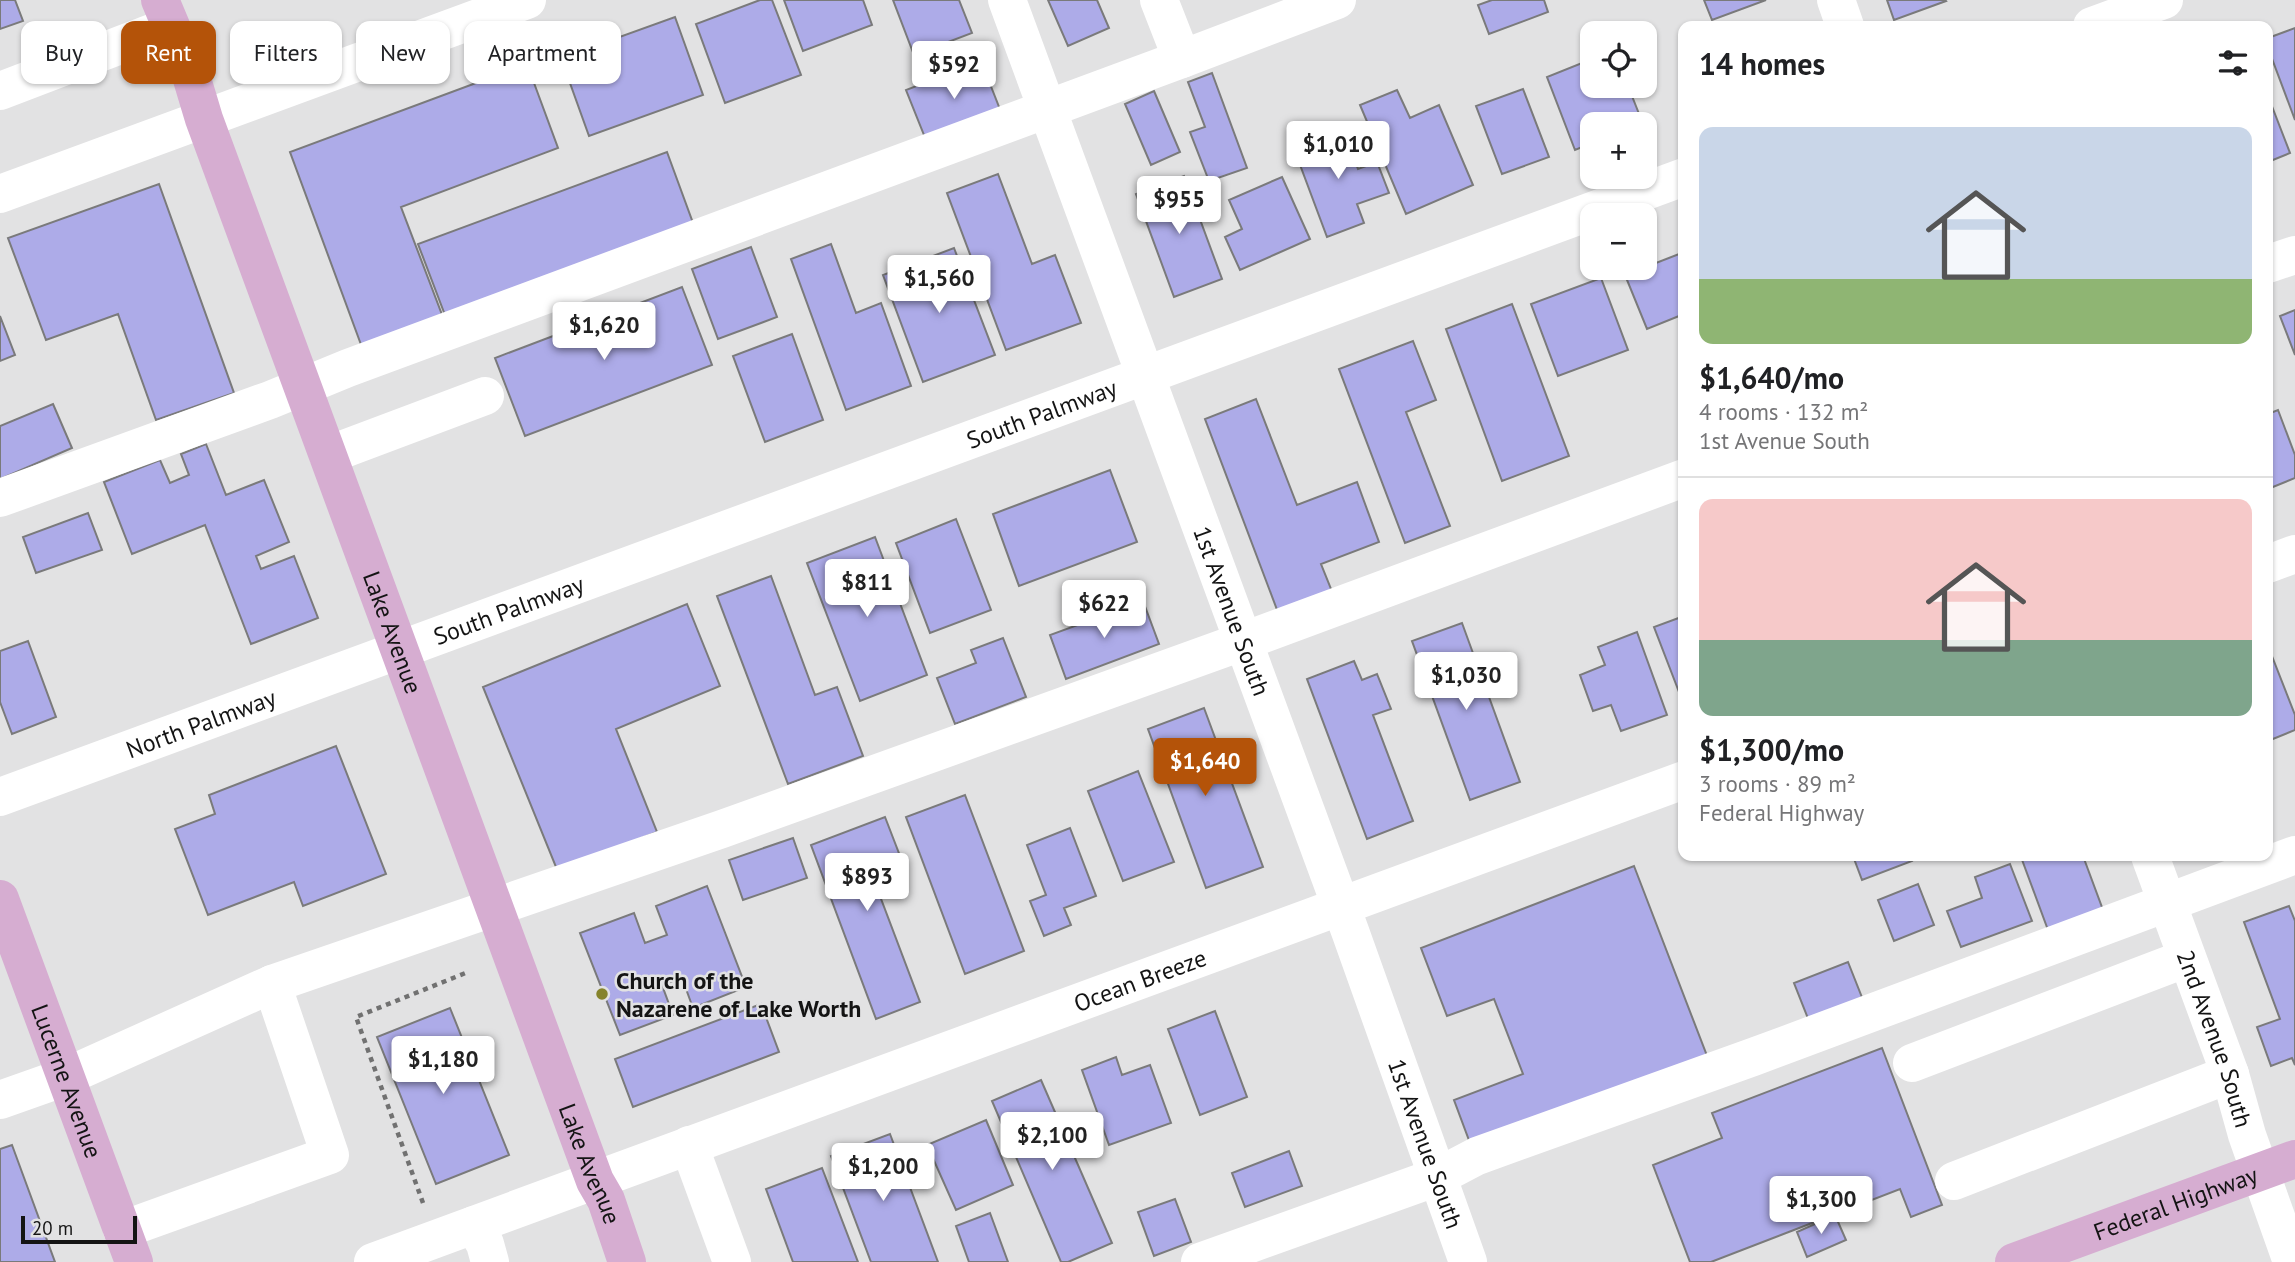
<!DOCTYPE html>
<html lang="en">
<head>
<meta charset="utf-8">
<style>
  body { margin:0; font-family:"PT Sans",sans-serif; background:#f2f2f2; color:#202124; height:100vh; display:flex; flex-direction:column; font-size:26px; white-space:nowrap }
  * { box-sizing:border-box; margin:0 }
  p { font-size:23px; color:#757577 }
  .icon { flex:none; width:38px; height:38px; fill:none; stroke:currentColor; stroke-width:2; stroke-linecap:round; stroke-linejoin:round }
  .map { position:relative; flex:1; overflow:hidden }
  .side { position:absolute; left:1678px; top:21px; width:595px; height:840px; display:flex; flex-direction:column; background:#fff; border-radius:14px; box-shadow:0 2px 5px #0004 }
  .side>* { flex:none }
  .top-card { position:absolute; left:21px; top:21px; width:665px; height:63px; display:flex; gap:14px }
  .controls { position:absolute; left:1580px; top:21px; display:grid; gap:14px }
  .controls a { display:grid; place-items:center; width:77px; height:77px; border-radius:14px; background:#fff; box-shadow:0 2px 5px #0004; font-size:35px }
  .scale { position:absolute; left:21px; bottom:18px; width:116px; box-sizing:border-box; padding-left:7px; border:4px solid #141414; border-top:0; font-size:19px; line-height:24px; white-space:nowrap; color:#141414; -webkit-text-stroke:5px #e2e2e3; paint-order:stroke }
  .price { position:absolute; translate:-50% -60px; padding:0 16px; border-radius:7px; background:#fff; color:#222; font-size:23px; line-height:46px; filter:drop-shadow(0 2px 4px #0008) }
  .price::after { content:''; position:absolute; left:50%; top:42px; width:21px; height:16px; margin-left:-10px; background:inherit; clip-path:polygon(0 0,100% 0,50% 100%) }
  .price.selected { background:#b45309; color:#fff }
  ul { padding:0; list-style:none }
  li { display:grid; align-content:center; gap:14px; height:371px; padding:0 21px }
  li+li { border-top:2px solid #e0e0e0 }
  li span { display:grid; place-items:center; height:217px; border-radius:14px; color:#555 }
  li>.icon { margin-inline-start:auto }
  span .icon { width:126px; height:126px; fill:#fffc; stroke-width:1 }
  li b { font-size:30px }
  h2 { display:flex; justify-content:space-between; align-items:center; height:84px; padding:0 21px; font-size:30px }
  .pill { padding:0 24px; border-radius:14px; background:#fff; box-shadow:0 2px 5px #0004; font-size:24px; line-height:63px }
  .pill.selected { background:#b45309; color:#fff }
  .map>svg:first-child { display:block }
  .building { fill:#adabe8; stroke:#7a7a7b; stroke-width:2 }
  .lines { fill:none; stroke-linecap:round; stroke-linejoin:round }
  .path { stroke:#717171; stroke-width:4.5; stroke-dasharray:5 5; stroke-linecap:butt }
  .minor { stroke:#fff; stroke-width:38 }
  .major { stroke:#d6add1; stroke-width:38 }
  .poi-dot { fill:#85832b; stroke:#e2e2e3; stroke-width:2.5 }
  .labels { text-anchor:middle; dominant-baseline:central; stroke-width:5; stroke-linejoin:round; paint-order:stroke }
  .street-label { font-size:24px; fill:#141414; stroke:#e2e2e3 }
  .poi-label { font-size:24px; font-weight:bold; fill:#141414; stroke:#e2e2e3; text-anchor:start }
</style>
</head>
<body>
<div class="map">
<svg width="2295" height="1262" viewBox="0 0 2295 1262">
  <rect width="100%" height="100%" fill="#e2e2e3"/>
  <path class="building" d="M0 0H15L23 21 0 29Z
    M760 0H772L801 75 725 103 696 24Z
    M784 0H863L872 25 803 51Z
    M893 0H959L972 33 914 55Z
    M1048 0H1097L1109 28 1068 46Z
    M1492 0H1544L1548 12 1489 34 1478 5Z
    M1704 0H1766L1712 20Z
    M1887 0H1945L1946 1 1894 20Z
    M675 17 703 95 589 136 561 58Z
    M2295 28V120L2268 48V38Z
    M1592 59V86H1628L1643 124H1592V143L1575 150 1547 77Z
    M981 61 1001 112 926 140 906 90Z
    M527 64 558 148 401 207 444 320 363 350 290 152Z
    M1212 73 1247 168 1209 181 1190 132 1205 127 1188 82Z
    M1523 89 1549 157 1502 174 1476 106Z
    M1397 90 1410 118 1439 105 1473 185 1406 214 1360 105Z
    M1154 91 1180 152 1151 165 1125 104Z
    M2268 96 2290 153 2268 162Z
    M1342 127 1358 169 1377 162 1389 193 1357 204 1364 223 1327 237 1293 146Z
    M667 152 693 223 445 315 418 244Z
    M998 174 1032 264 1055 255 1081 323 1006 350 947 193Z
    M1184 176 1222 279 1174 297 1136 194Z
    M1282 177 1310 239 1240 270 1225 237 1242 229 1229 200Z
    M159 184 234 393 156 420 118 314 46 340 8 238Z
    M831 244 856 313 881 303 911 386 846 410 791 259Z
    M751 247 777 317 718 339 692 269Z
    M954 248 995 355 923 382 883 275Z
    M1679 254 1684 265V314L1647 329 1625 275Z
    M1601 278 1628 350 1558 376 1531 304Z
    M682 287 712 365 525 436 495 358Z
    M1512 304 1569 456 1502 481 1446 329Z
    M2295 310V355L2280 316Z
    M0 316 15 355 0 361Z
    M792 334 823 420 765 442 733 356Z
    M1413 341 1436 400 1406 412 1450 526 1405 543 1339 369Z
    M1256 399 1297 505 1357 482 1379 542 1321 564 1333 594 1279 615 1205 419Z
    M53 404 72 448 0 479V426Z
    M2278 410 2295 455V478L2268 489V414Z
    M206 444 226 495 264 480 289 542 256 556 261 569 294 556 318 618 251 644 205 525 132 554 104 482 160 460 170 483 189 475 181 454Z
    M1110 470 1137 542 1019 586 993 514Z
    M88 513 102 550 36 573 23 537Z
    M956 519 991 610 930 633 896 543Z
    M875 537 927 675 860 701 807 563Z
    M771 576 815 695 837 687 863 756 788 784 717 596Z
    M1143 601 1159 644 1066 679 1050 635Z
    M687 604 720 686 616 729 657 832 558 872 483 687Z
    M1684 616V705L1654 627Z
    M1462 623 1520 782 1470 800 1412 641Z
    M1637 632 1667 715 1621 731 1611 705 1593 711 1580 675 1605 665 1598 647Z
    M1003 638 1026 697 955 724 937 678 976 663 971 650Z
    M28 641 56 717 12 734 0 702V651Z
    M2268 646 2295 715V730L2268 741Z
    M1354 661 1362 680 1377 674 1391 709 1373 715 1413 821 1367 839 1307 679Z
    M1204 708 1263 867 1206 888 1148 729Z
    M336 746 386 874 303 906 294 882 208 915 175 829 215 814 209 795Z
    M1138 771 1174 862 1123 881 1088 791Z
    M965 795 1024 951 965 974 906 817Z
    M885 817 900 856 869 867 920 1002 876 1019 811 845Z
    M1070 828 1096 896 1064 908 1071 925 1044 936 1030 901 1046 895 1027 845Z
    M793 838 807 878 743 900 729 860Z
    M1853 856H1910L1912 861 1862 880Z
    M2083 856 2103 910 2048 930 2021 857Z
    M2010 864 2032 921 1961 947 1947 911 1982 898 1975 877Z
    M1634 866 1709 1061 1473 1151 1454 1100 1523 1074 1494 999 1447 1016 1421 948Z
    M1918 884 1934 925 1894 941 1878 900Z
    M707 886 746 987 693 1008 682 978 662 985 673 1015 620 1035 580 933 634 913 645 943 667 935 656 906Z
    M2289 906 2295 921V1065L2292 1058 2271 1066 2257 1027 2280 1019 2244 922Z
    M1848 962 1863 1000 1809 1021 1794 983Z
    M761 1004 779 1052 633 1107 615 1059Z
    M450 1008 509 1155 436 1184 377 1037Z
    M1215 1011 1247 1097 1200 1115 1168 1029Z
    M1882 1048 1942 1205 1911 1217 1900 1189 1711 1262H1690L1653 1165 1722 1138 1712 1113Z
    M1116 1057 1122 1075 1150 1065 1171 1123 1109 1145 1082 1070Z
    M1041 1080 1112 1243 1068 1262H1061L992 1101Z
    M986 1120 1013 1185 956 1210 927 1145Z
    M890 1134 938 1262H871L831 1156Z
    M12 1145 55 1262H0V1149Z
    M1289 1151 1302 1186 1245 1207 1232 1173Z
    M822 1168 858 1262H793L766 1189Z
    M1175 1199 1191 1242 1154 1256 1138 1212Z
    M990 1213 1008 1262H969L956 1226Z
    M1835 1215 1846 1240 1807 1257 1797 1232Z"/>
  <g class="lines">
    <path class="path" d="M423 1203 356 1017 468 972"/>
    <g class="minor">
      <path id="s1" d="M1007 0 1350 931 1468 1262"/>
      <path d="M1836 0 1845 26"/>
      <path d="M2092 26 2164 0"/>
      <path d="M1182 59 1337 0"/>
      <path d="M0 91 170 26"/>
      <path d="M0 194 527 0"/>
      <path d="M2268 264 2295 255"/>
      <path d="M328 455 485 396"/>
      <path d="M0 498 270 400 348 368 1182 59 1159 0"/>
      <path d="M2268 564 2295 554"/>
      <path id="s2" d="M0 797 1684 177"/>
      <path id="s3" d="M2150 856 2230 1074 2247 1135 2292 1262"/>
      <path d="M1912 1063 2187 958"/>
      <path d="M0 1100 65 1077 272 984 722 829 1244 641 1684 478"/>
      <path d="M689 1145 732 1262"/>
      <path d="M1954 1181 2230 1074"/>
      <path d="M474 1225 485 1244 490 1262"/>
      <path d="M122 1230 330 1155 272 984"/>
      <path id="s4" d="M373 1262 1684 780"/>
      <path d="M1200 1262 1437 1177 1477 1156 1753 1057 2295 855"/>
    </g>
    <g class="major">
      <path id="s5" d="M160 0 189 69 204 119 595 1181 606 1200 627 1262"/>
      <path id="s6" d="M0 899 134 1262"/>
      <path id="s7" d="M2014 1262 2295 1159"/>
    </g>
  </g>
  <circle class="poi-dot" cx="602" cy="994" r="7"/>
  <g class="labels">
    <g class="street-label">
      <text stroke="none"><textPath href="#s2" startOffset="1110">South Palmway</textPath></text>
      <text stroke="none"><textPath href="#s2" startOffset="542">South Palmway</textPath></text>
      <text stroke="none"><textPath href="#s1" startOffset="651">1st Avenue South</textPath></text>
      <text stroke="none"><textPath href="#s5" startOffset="674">Lake Avenue</textPath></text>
      <text stroke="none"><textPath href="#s2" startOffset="214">North Palmway</textPath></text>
      <text stroke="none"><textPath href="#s4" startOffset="817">Ocean Breeze</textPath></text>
      <text stroke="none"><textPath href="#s3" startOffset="194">2nd Avenue South</textPath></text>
      <text stroke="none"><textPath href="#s6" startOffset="194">Lucerne Avenue</textPath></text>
      <text stroke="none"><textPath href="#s1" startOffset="1218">1st Avenue South</textPath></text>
      <text stroke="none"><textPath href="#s5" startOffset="1241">Lake Avenue</textPath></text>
      <text stroke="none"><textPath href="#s7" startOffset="172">Federal Highway</textPath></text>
    </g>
    <g class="poi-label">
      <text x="616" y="980">Church of the<tspan x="616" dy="28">Nazarene of Lake Worth</tspan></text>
    </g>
  </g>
</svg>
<div class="controls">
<a><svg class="icon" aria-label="locate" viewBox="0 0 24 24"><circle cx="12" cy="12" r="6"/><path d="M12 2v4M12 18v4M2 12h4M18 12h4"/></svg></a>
<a>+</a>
<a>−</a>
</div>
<div class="scale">20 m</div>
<b class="price" style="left:954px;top:101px">$592</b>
<b class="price" style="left:1338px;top:181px">$1,010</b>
<b class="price" style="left:1179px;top:236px">$955</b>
<b class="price" style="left:939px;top:315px">$1,560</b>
<b class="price" style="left:604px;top:362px">$1,620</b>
<b class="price" style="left:867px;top:619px">$811</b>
<b class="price" style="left:1104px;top:640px">$622</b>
<b class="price" style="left:1466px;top:712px">$1,030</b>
<b class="price selected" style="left:1205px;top:798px">$1,640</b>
<b class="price" style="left:867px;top:913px">$893</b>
<b class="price" style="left:443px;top:1096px">$1,180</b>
<b class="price" style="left:1052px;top:1172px">$2,100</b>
<b class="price" style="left:883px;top:1203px">$1,200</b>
<b class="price" style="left:1821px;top:1236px">$1,300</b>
<div class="top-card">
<a class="pill">Buy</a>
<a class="pill selected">Rent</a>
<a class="pill">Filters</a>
<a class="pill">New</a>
<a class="pill">Apartment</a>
</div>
<section class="side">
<h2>14 homes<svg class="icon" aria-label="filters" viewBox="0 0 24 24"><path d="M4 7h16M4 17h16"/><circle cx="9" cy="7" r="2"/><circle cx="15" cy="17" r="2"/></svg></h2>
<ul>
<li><span style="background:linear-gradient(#c9d6e8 70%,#8fb573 0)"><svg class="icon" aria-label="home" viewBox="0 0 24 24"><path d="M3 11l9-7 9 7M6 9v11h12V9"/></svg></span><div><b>$1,640/mo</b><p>4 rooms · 132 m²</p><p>1st Avenue South</p></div></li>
<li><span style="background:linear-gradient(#f6c9c9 65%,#7fa58c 0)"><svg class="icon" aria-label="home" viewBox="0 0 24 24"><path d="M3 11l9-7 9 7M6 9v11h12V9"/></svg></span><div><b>$1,300/mo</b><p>3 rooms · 89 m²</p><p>Federal Highway</p></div></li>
</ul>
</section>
</div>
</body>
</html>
